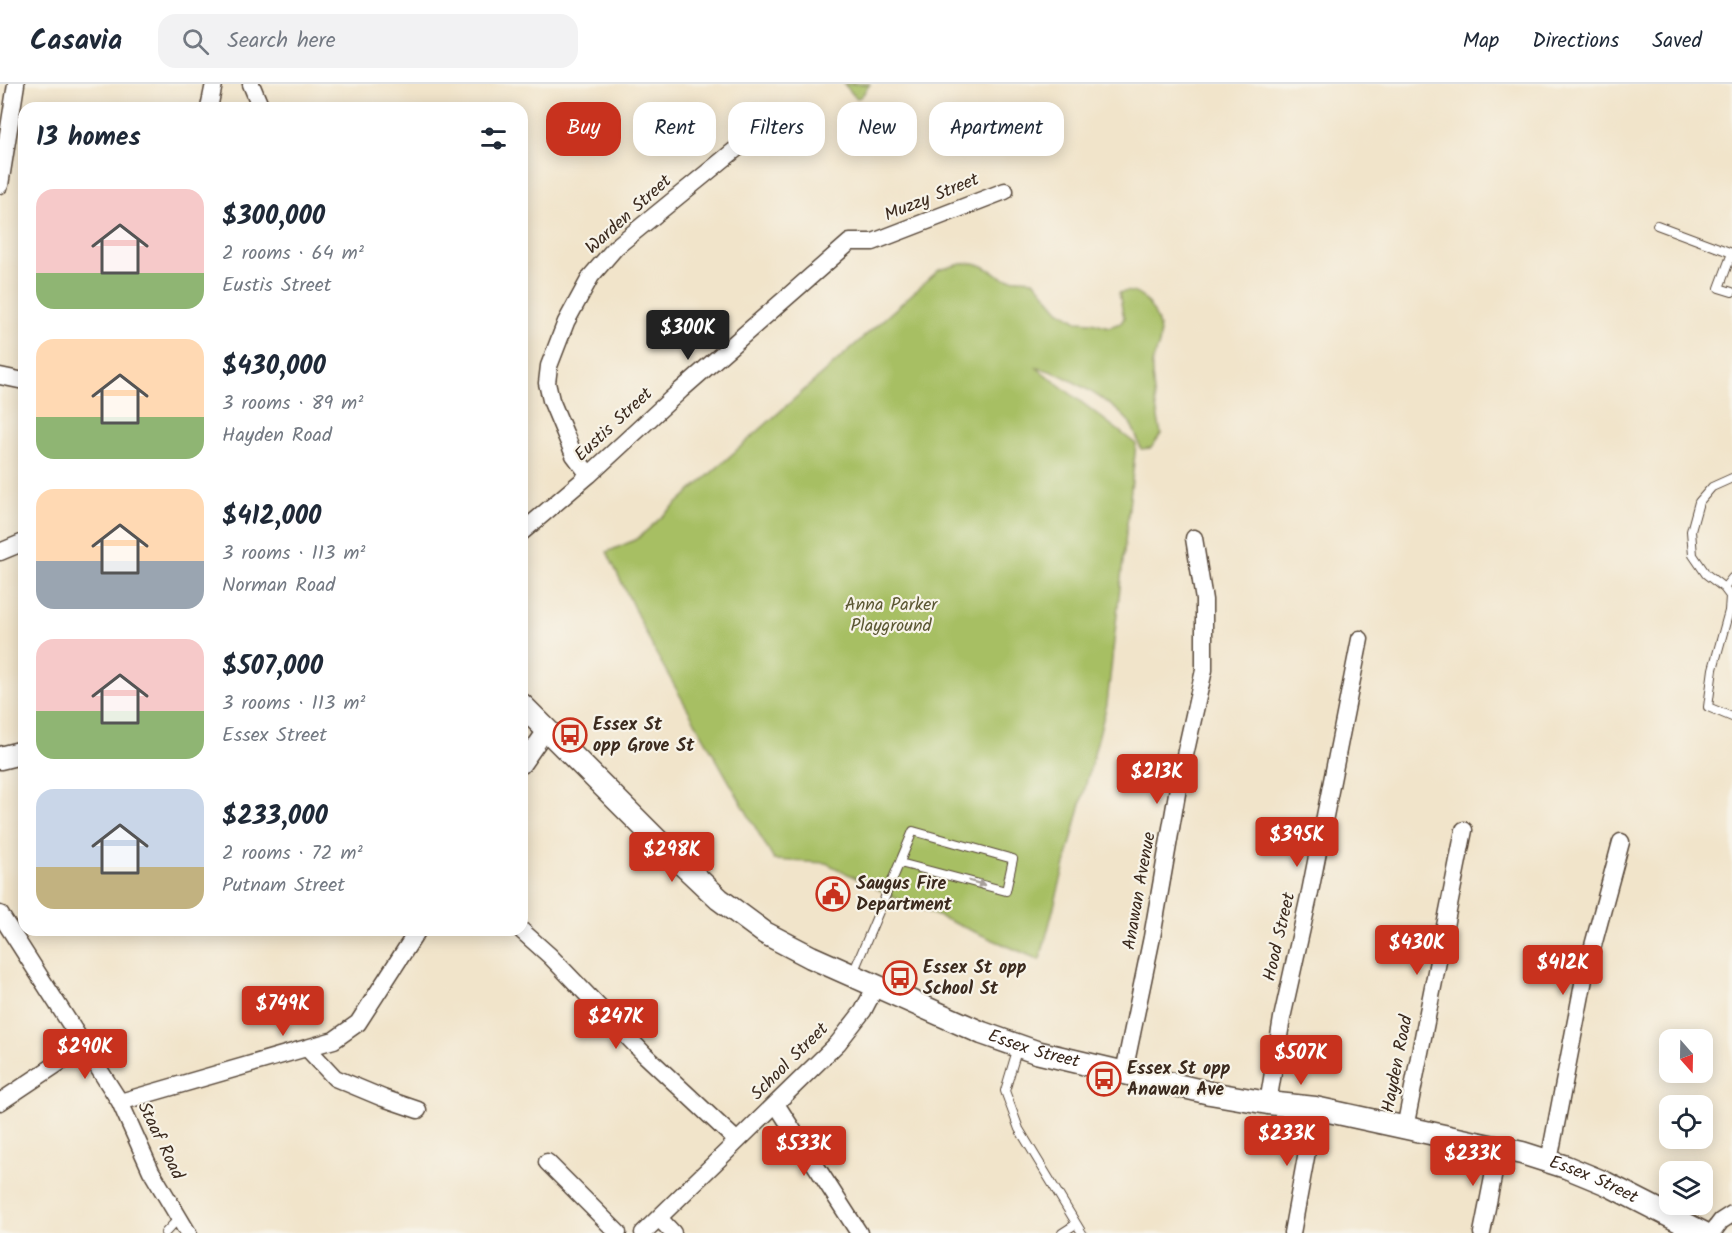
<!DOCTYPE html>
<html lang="en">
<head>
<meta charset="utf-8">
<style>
  body { margin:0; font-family:Kalam,sans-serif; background:#f2f2f3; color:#1f2937; height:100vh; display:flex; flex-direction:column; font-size:22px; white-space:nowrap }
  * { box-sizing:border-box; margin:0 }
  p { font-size:20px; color:#747a83 }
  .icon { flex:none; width:33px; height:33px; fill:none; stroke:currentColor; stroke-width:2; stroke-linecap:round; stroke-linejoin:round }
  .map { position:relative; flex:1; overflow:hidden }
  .sheet { position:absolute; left:18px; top:18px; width:510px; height:834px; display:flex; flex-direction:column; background:#fff; border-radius:18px; box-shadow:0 3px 15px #0003 }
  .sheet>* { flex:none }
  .banner { position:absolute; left:546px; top:18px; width:570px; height:54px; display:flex; gap:12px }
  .needle { width:39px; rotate:160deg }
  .tools { position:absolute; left:1659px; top:945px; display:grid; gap:12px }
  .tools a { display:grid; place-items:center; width:54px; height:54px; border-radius:12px; background:#fff; box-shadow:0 3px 15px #0003; font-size:30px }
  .price { position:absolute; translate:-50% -51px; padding:0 14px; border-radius:6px; background:#c8321e; color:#fff; font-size:20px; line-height:39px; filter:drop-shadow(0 2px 3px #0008) }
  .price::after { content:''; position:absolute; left:50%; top:36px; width:18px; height:14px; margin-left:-9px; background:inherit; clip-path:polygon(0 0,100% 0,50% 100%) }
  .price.active { background:#222; color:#fff }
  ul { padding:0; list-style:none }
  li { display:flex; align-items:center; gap:18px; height:150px; padding:0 18px }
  li span { display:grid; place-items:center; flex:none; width:168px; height:120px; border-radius:18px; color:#555 }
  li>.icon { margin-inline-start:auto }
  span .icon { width:72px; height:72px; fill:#fffc; stroke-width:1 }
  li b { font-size:26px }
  h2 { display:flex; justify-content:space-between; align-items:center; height:72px; padding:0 18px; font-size:26px }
  .chip { padding:0 21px; border-radius:18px; background:#fff; box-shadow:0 3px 15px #0003; font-size:21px; line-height:54px }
  .chip.active { background:#c8321e; color:#fff }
  header { display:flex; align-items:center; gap:36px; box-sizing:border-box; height:84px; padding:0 30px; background:#fff; border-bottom:2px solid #e0e1e3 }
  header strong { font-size:28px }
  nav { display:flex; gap:33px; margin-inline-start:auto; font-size:21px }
  .search { width:420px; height:54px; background:#f2f2f3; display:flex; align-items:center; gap:15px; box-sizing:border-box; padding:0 21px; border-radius:18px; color:#747a83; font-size:22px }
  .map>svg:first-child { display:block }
  .green { fill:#a7bf64; stroke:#717441; stroke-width:1.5 }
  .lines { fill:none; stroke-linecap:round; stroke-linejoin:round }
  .service-casing { stroke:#564638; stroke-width:10 }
  .minor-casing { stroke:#564638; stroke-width:19 }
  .secondary-casing { stroke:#564638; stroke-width:25 }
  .service { stroke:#fff; stroke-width:8 }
  .minor { stroke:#fff; stroke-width:16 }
  .secondary { stroke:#fff; stroke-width:22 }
  .oneway { fill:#a79f9a }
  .labels { text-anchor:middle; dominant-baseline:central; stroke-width:4.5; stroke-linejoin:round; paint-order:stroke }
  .street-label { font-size:18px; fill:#3b2a1e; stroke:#f7f3e8 }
  .park-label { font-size:18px; fill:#5b5733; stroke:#f7f3e8 }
  .poi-label { font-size:18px; font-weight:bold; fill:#3b2a1e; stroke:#f7f3e8; text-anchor:start }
</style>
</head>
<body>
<header>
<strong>Casavia</strong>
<div class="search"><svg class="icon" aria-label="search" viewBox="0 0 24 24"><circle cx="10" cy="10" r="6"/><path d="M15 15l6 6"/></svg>Search here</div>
<nav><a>Map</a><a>Directions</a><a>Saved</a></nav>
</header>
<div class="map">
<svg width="1732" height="1149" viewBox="0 0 1732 1149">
  <rect width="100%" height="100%" fill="#f7f3e8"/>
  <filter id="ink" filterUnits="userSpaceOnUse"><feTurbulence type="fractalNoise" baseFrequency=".0167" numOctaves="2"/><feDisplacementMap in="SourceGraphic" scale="12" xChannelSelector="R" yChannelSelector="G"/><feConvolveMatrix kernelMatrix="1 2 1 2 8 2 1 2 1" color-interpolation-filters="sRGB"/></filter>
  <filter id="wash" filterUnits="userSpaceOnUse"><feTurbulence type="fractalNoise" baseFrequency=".008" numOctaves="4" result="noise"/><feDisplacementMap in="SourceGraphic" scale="24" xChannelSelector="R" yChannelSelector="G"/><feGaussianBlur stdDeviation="1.35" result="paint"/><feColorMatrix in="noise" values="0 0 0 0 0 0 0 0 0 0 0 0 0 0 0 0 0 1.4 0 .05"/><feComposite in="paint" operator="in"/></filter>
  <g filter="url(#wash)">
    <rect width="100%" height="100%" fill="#f1e4ca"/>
    <path class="green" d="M844 0H870L861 13 856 14Z
      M974 179 983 182 1004 194 1034 196 1059 226 1077 237 1092 238 1109 243 1121 239 1124 234 1119 209C1142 200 1161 233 1160 253 1160 262 1156 268 1153 276 1151 282 1152 292 1153 299 1154 316 1158 333 1161 350L1151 364 1141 365C1138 356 1135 347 1130 339 1115 320 1060 286 1037 284L1136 360 1107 620 1040 876 898 815 826 779 774 776 654 566 607 468 637 455 939 186 961 180Z"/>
  </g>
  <g filter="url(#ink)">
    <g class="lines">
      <g class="service-casing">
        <path id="service" d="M1657 141 1732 169 1719 204 1732 208
          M1732 394 1712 403 1699 418 1691 447 1693 471 1706 490 1724 504 1730 512 1729 527 1713 585 1708 623 1732 633
          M1724 504 1732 494
          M853 889 913 747 1013 775 1006 807 900 779
          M1018 963 1005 1007 1019 1045 1082 1149
          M165 1149 179 1134
          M1062 1149 1076 1140"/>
      </g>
      <g class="minor-casing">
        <path id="minor" d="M251 0 261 24
          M209 24 214 0
          M0 101 16 0
          M0 292 24 297
          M589 391 574 371 551 316 547 299 549 282 566 238 591 192 616 163 752 52
          M522 448 589 391 681 306 850 158H873L1005 107
          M0 468 24 458
          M522 681 547 645
          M0 830 120 1018 151 1087 188 1149
          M521 846 550 872 645 971 737 1057
          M307 964 335 994 383 1014 418 1026
          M1124 988 1152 853 1179 698 1204 586V516L1194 454
          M0 1018 84 962
          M120 1018 334 956 358 939 418 846
          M1268 1019 1282 934 1310 808 1360 555
          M776 1020 859 1149
          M1405 1044 1464 746
          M1549 1077 1584 895 1621 758
          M547 1078 618 1149
          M659 1134 673 1149
          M643 1149 838 959 863 927 876 902
          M1292 1149 1315 1024
          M1482 1149 1499 1063
          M1712 1149 1721 1137 1732 1130"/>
      </g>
      <g class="secondary-casing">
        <g id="secondary">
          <path id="s1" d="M522 621 662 761 719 815 765 849 811 873 982 949 1036 968 1210 1009 1268 1019 1315 1024 1522 1069 1566 1083 1605 1099 1703 1149"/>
          <path d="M0 674 24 668"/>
        </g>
      </g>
      <use href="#service" class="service"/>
      <use href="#minor" class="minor"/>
      <use href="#secondary" class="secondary"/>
    </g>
    <defs><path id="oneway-solid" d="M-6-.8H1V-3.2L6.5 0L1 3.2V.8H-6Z" transform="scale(1.5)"/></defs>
    <use class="oneway" href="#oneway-solid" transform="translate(977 799) rotate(15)"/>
  </g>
  <defs>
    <g id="bus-ring" transform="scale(1.725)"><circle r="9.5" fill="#f7f3e8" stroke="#c8321e" stroke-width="1.5"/><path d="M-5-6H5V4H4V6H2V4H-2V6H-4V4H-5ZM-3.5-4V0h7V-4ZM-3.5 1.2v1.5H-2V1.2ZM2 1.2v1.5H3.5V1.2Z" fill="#c8321e"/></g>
    <g id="civic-ring" transform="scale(1.725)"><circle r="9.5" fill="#f7f3e8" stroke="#c8321e" stroke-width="1.5"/><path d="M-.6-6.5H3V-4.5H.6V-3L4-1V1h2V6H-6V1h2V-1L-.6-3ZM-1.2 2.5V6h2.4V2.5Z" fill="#c8321e"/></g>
  </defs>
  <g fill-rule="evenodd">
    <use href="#bus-ring" x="570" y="651"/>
    <use href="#civic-ring" x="833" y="810"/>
    <use href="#bus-ring" x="900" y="894"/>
    <use href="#bus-ring" x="1104" y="995"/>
  </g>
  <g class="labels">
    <g class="street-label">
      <text transform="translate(932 114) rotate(-22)">Muzzy Street</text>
      <text transform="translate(629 131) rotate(-42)">Warden Street</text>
      <text transform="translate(614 341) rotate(-43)">Eustis Street</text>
      <text transform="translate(1140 807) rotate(-80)">Anawan Avenue</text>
      <text transform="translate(1280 853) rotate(-77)">Hood Street</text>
      <text stroke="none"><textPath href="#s1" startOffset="627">Essex Street</textPath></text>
      <text transform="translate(790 978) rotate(-45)">School Street</text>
      <text transform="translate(1398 980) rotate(-79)">Hayden Road</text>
      <text transform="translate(160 1057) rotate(64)">Staaf Road</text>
      <text stroke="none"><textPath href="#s1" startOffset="1203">Essex Street</textPath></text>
    </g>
    <g class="park-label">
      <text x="891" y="521">Anna Parker<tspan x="891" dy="21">Playground</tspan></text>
    </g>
    <g class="poi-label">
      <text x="593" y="641">Essex St<tspan x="593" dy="21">opp Grove St</tspan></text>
      <text x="856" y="800">Saugus Fire<tspan x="856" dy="21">Department</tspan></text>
      <text x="923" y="884">Essex St opp<tspan x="923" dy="21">School St</tspan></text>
      <text x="1127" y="985">Essex St opp<tspan x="1127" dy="21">Anawan Ave</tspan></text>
    </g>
  </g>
</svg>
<div class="tools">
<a><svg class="needle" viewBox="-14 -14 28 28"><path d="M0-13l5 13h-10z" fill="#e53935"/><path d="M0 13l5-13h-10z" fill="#747a83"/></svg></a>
<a><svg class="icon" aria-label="locate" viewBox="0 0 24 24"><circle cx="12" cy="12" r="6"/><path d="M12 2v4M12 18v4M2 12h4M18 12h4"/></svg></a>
<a><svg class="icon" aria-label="layers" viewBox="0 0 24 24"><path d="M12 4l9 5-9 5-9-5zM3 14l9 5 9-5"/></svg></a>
</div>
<b class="price active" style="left:688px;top:277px">$300K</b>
<b class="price" style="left:1157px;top:721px">$213K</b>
<b class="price" style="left:1297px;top:784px">$395K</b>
<b class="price" style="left:672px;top:799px">$298K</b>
<b class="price" style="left:1417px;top:892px">$430K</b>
<b class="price" style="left:1563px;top:912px">$412K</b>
<b class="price" style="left:283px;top:953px">$749K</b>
<b class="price" style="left:616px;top:966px">$247K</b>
<b class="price" style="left:85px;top:996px">$290K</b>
<b class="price" style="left:1301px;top:1002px">$507K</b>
<b class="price" style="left:1287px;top:1083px">$233K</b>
<b class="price" style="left:804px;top:1093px">$533K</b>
<b class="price" style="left:1473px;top:1103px">$233K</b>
<div class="banner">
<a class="chip active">Buy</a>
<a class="chip">Rent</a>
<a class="chip">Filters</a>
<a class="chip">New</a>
<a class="chip">Apartment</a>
</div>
<section class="sheet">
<h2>13 homes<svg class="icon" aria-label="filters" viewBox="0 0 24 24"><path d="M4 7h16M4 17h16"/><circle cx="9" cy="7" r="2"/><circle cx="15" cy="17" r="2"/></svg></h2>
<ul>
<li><span style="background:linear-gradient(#f6c9c9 70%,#8fb573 0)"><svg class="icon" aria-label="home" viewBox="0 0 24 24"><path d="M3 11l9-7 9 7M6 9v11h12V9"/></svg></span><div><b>$300,000</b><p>2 rooms · 64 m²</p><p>Eustis Street</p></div></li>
<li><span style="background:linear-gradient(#ffd9b3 65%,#8fb573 0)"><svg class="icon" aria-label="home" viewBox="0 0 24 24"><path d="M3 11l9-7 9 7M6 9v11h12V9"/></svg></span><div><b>$430,000</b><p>3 rooms · 89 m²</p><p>Hayden Road</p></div></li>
<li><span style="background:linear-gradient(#ffd9b3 60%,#9aa5b1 0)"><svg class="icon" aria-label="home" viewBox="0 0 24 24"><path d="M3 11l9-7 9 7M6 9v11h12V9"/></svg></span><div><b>$412,000</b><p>3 rooms · 113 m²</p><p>Norman Road</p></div></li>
<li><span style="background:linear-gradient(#f6c9c9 60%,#8fb573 0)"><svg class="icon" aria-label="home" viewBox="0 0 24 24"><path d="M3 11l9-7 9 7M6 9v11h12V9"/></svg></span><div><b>$507,000</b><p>3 rooms · 113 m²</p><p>Essex Street</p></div></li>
<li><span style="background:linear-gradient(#c9d6e8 65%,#c2b280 0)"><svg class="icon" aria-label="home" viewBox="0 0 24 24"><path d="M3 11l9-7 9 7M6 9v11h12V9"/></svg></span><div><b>$233,000</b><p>2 rooms · 72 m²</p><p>Putnam Street</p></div></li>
</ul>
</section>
</div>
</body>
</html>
